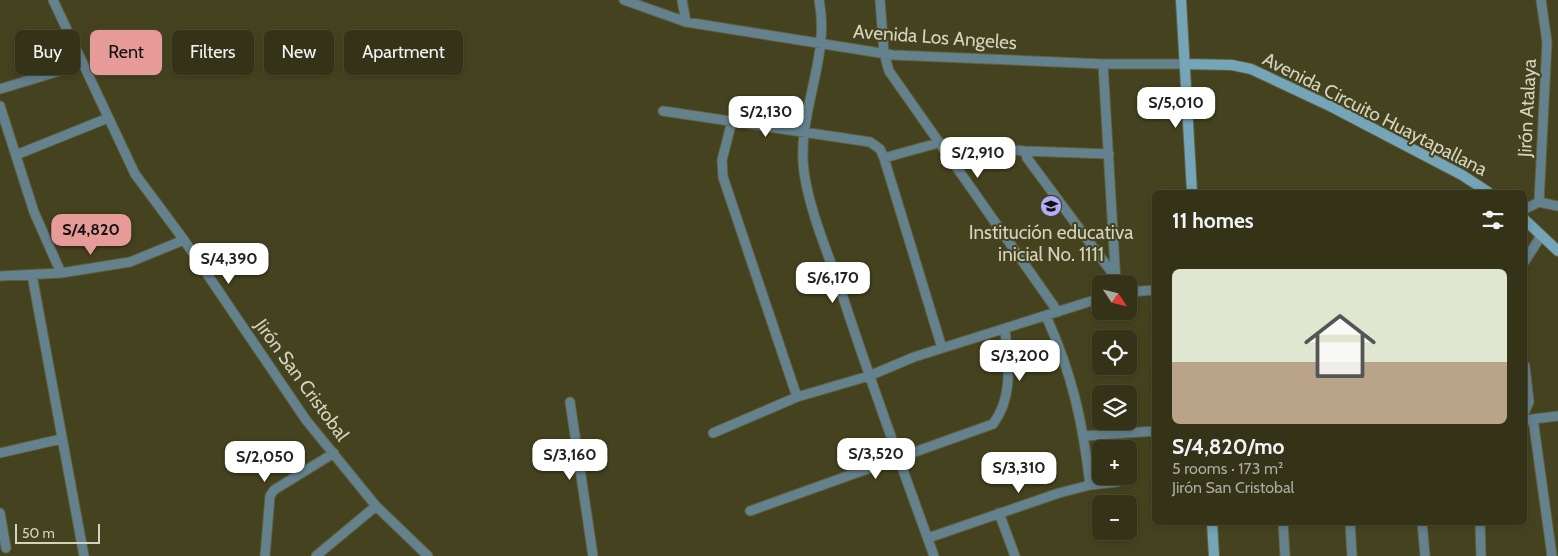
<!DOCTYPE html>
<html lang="en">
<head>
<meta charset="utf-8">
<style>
  body { margin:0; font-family:Cabin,sans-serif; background:#3f3e24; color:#f1f3f6; height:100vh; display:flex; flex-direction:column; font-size:19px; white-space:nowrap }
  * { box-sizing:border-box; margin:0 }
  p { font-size:16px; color:#a9aaa1 }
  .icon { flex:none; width:28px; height:28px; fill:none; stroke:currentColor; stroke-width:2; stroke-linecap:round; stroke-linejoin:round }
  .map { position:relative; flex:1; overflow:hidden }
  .drawer { position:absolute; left:1152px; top:190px; width:375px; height:335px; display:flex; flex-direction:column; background:#343217; border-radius:8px; box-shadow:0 2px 8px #0003,0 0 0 1px #4e4d36 }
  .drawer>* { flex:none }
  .top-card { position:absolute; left:15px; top:30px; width:475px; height:45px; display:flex; gap:10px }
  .needle { width:32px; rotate:125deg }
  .buttons { position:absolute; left:1092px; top:275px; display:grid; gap:10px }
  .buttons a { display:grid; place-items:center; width:45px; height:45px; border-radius:8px; background:#343217; box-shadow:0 2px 8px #0003,0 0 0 1px #4e4d36; font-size:25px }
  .scale { position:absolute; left:15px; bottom:12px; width:85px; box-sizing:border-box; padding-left:5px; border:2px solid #d3d3bf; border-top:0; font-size:14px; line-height:18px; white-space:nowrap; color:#d3d3bf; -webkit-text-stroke:4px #45431f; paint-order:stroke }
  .price { position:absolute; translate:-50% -42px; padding:0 11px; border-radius:10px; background:#fff; color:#222; font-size:16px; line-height:32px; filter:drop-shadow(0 1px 2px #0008) }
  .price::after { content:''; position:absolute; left:50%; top:30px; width:15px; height:11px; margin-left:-8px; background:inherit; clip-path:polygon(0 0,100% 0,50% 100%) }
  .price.selected { background:#e69b98; color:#111 }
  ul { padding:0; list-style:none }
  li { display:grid; align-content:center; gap:10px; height:265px; padding:0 20px }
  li+li { border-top:1px solid #4e4d36 }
  li span { display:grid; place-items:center; height:155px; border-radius:8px; color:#555 }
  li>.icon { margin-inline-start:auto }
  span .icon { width:90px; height:90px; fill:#fffc; stroke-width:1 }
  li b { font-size:21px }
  h2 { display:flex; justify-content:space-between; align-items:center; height:60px; padding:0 20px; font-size:21px }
  .pill { padding:0 18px; border-radius:8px; background:#343217; box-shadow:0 2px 8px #0003,0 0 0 1px #4e4d36; font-size:18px; line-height:45px }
  .pill.selected { background:#e69b98; color:#111 }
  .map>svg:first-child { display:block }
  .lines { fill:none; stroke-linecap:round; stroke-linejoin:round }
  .street-casing { stroke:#61603f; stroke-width:11 }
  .secondary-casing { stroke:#61603f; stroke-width:12 }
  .street { stroke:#64828e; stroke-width:9 }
  .secondary { stroke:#75a5b9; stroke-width:10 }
  .labels { text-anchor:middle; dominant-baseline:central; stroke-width:4; stroke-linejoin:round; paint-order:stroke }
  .street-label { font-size:19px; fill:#d3d3bf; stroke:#45431f }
  .poi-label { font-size:19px; fill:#d3d3bf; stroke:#45431f }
</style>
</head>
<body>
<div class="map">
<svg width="1558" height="556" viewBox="0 0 1558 556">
  <rect width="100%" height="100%" fill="#45431f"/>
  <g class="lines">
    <g class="street-casing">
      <path id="street" d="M53 0 135 174 184 240 306 420 376 506 428 556
        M624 0 686 22 893 55 1103 64H1185
        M682 0 686 22
        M819 0C831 58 796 114 804 172 810 212 827 251 840 288 869 378 902 467 934 556
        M880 0 884 53 889 71 1058 312
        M1103 64 1116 284
        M0 89 83 64
        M0 106 34 212 61 273
        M663 111 870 142 880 149 884 158 942 348
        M732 121 722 160 723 177 797 397
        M1025 151 1027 158 1113 274
        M16 155 108 118
        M884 158 938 143 1025 151 1109 154
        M1539 202 1558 206
        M1525 209 1539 202 1547 42 1541 0
        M1525 261 1541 236
        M32 275 84 556
        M0 276 61 273 130 262 184 240
        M1129 292 1155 290
        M1525 366 1529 402 1525 411
        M570 402 593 556
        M1533 419 1552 556
        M1525 420 1558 416
        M713 433 797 397 869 376 914 357 1101 298
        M1084 436 1155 431
        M0 453 61 439
        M1090 485 1117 482
        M750 511 993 424C1014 396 1008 363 1005 329
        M0 513 6 548
        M999 513 1015 556
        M1283 522 1285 556
        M1350 522 1352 556
        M1422 522 1425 556
        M1480 522 1481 556
        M928 538 1059 493 1090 485C1083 423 1072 373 1046 316
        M265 556 270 496 274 490 334 453
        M316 556 376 506"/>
    </g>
    <g class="secondary-casing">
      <path id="secondary" d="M1181 0 1192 192
        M1185 64 1232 65 1251 69 1330 106 1462 175 1488 192
        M1525 220 1558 251
        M1212 522 1214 556"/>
    </g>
    <use href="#street" class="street"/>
    <use href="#secondary" class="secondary"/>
  </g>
  <defs>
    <g id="school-disc" transform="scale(1.125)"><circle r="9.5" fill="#b1adfa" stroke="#45431f"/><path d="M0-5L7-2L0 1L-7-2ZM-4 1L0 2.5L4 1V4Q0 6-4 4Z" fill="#111"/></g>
  </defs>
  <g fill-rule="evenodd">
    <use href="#school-disc" x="1051" y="206"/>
  </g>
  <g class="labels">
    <g class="street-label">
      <text transform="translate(935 37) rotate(4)">Avenida Los Angeles</text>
      <text transform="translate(1527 108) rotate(-87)">Jirón Atalaya</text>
      <text transform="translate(1375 114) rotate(27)">Avenida Circuito Huaytapallana</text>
      <text transform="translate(302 380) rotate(54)">Jirón San Cristobal</text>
    </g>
    <g class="poi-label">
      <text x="1051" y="232">Institución educativa<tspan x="1051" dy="22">inicial No. 1111</tspan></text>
    </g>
  </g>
</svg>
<div class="buttons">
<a><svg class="needle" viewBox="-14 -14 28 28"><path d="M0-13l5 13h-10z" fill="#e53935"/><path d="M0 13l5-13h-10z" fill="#a9aaa1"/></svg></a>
<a><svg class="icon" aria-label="locate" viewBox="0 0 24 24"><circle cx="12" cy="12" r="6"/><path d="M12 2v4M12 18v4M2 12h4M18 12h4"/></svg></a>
<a><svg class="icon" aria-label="layers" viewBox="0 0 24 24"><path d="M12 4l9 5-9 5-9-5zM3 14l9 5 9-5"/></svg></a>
<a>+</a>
<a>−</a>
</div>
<div class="scale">50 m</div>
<b class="price" style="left:1176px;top:129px">S/5,010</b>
<b class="price" style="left:766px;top:138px">S/2,130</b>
<b class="price" style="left:978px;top:179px">S/2,910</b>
<b class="price selected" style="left:91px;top:256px">S/4,820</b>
<b class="price" style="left:229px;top:285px">S/4,390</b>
<b class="price" style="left:833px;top:304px">S/6,170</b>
<b class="price" style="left:1020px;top:382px">S/3,200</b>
<b class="price" style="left:876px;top:480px">S/3,520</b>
<b class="price" style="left:570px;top:481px">S/3,160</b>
<b class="price" style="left:265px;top:483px">S/2,050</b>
<b class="price" style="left:1019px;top:494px">S/3,310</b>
<div class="top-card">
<a class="pill">Buy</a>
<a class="pill selected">Rent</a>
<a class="pill">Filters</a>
<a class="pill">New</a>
<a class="pill">Apartment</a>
</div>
<section class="drawer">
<h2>11 homes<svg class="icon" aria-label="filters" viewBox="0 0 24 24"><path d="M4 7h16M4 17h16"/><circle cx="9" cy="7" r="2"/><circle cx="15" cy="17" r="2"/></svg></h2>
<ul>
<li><span style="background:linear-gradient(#dfe7d0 60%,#b9a48a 0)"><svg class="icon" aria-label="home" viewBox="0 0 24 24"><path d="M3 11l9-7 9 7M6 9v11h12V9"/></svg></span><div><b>S/4,820/mo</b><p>5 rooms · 173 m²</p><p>Jirón San Cristobal</p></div></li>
</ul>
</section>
</div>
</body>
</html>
